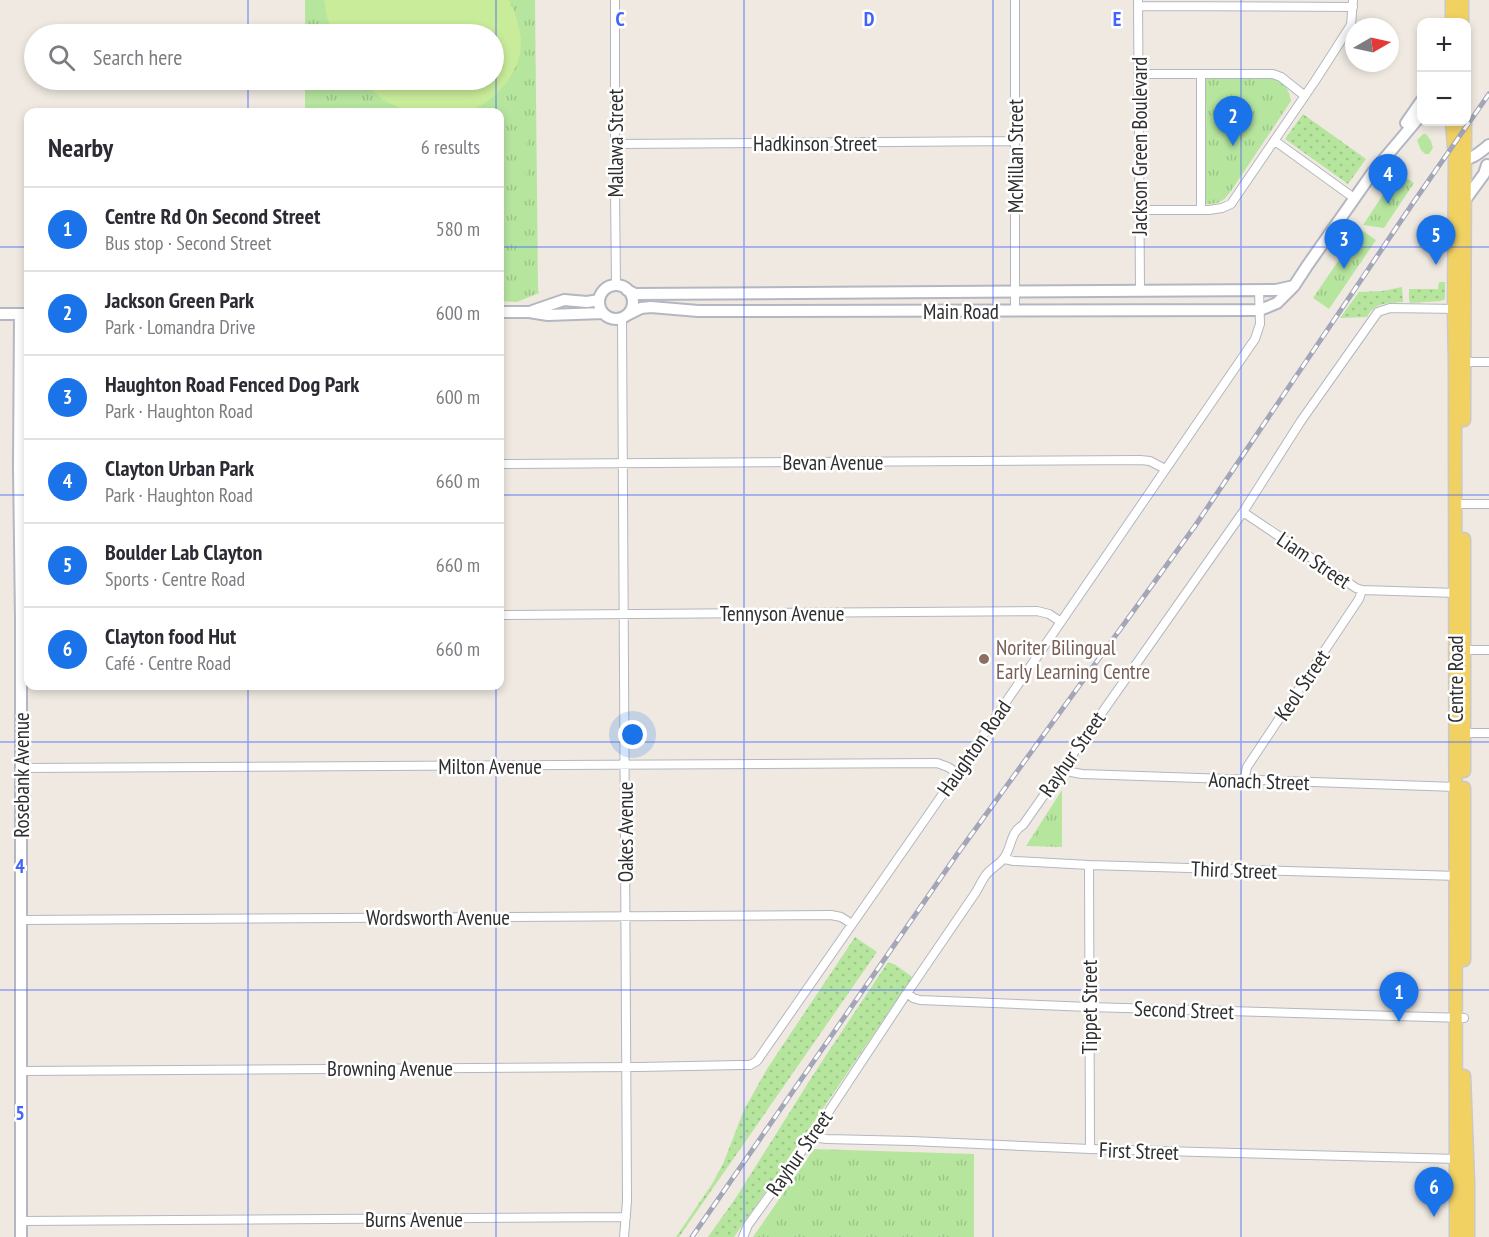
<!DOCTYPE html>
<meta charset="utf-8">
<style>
:root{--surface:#fff;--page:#f2f2f3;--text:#2b2b33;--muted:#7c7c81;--line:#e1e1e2;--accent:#1a73e8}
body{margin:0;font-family:"PT Sans Narrow",sans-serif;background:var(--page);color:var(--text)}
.controls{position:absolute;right:18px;top:18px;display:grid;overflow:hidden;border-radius:12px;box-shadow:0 3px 9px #0003}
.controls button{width:54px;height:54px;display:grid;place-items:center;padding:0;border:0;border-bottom:2px solid var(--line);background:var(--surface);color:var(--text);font:30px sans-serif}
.compass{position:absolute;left:1345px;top:18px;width:54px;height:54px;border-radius:50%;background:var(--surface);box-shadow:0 3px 9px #0003;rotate:81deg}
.you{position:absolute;left:633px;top:735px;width:21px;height:21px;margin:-15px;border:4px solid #fff;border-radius:50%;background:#1a73e8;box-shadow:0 0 0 9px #1a73e833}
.badge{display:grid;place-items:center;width:39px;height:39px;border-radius:50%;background:var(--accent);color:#fff;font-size:20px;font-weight:700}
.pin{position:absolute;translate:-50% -50px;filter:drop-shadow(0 2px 3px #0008)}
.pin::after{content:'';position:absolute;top:32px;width:21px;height:18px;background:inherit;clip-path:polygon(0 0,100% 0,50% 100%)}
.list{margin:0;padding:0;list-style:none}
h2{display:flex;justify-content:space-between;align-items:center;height:78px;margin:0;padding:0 24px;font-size:26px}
h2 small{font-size:20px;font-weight:400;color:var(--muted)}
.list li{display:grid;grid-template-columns:39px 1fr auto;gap:18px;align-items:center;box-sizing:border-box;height:84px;padding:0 24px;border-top:2px solid var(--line)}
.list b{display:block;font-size:22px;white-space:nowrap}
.list p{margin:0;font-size:20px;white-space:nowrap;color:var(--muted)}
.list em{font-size:20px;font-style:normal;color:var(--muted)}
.icon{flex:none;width:33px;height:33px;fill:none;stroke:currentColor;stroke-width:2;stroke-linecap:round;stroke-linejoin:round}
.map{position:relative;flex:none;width:1489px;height:1237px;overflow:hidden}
.search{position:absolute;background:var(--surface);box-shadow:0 3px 9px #0003;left:24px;top:24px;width:480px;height:66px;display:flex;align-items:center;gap:15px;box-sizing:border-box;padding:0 21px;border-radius:33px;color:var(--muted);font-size:22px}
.panel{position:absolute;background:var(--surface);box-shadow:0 3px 9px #0003;left:24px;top:108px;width:480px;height:582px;border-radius:12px}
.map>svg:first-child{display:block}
</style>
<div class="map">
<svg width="1489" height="1237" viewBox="0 0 1489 1237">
<defs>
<pattern id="grass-dots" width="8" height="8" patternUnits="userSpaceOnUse" patternTransform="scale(1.5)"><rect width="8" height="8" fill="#b6e59e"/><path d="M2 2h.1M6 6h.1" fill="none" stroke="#9dc588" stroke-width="1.8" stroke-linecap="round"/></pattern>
<pattern id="park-tufts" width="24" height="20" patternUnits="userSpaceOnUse" patternTransform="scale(1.5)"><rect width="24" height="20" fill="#b6e59e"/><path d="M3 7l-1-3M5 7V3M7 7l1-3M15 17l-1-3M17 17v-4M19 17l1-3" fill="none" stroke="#9dc588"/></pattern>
</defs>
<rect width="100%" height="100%" fill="#efe9e1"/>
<path fill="url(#grass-dots)" d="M1303,114L1366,159L1348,184L1285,139Z
M1439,282H1445V299L1441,301L1410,303L1409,299V289H1438Z
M1402,287L1403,302C1388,303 1375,302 1367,317L1340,318L1359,292L1383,291Z
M855,937L877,952L679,1237H676L712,1184L723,1164L744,1110L767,1069Z
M888,962L892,964H894L911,976L912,978L811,1126L734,1237H708L735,1199L815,1072Z"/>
<path fill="url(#park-tufts)" d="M305,0H535L538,289L539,293L517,302L500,301V112H305V80H494V34H305Z
M1205,78H1269C1282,81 1289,87 1291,101L1231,191C1223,202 1219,204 1205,204Z
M1398,172L1414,183L1384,228L1363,225Z
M1360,229L1376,240L1329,309L1313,298Z
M1062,790V847L1026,846Z
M814,1149L974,1154V1237H753Z"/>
<path fill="#b6e59e" d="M522,115H525L526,122L527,200H525L524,123H522L520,118Z
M1423,134H1426L1431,141L1433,148L1429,154H1425L1421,150L1417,140Z"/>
<path fill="#c9ec9a" d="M324,0H509C515,12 520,27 521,41C522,72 495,102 467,112H409L383,100L360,80H494V34H333L327,17Z"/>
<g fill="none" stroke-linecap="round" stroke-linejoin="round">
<defs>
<path id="street" d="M615,0V189L616,286
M1015,0V311
M1138,0L1140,291
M1138,6L1353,7
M1139,74H1273L1281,77L1305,96
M1201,74V210
M1275,141L1354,198
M615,144L1015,141
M1140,210H1209L1222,208L1231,204L1315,81L1351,25L1353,0
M622,318L627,1201L624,1237
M1464,362H1489
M500,464L1140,460L1150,461L1165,469
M1455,504H1489
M1243,512L1356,588L1362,590L1457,593
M500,615L1037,611L1049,614L1061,622
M1464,650H1489
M1461,733H1489
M1064,767L1071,772L1082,774L1456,787
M21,768L937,763L948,767L957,773
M1244,780L1247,767L1359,599L1362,590
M1004,859L1014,861L1089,865L1458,876
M1089,865L1090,1149
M21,920L831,915L841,917L852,924
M908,993L913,998L920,1000L1089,1007L1464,1018
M22,1071L639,1067L740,1065H750L757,1061L949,785L1255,339L1260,324L1259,290
M812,1137L827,1139L911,1141L1090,1149L1458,1159
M22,1221L626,1217
M743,1237L748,1225L812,1137L903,999L976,892C979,887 982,880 986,875C991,868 999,865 1004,858C1012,847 1010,832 1023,825L1243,512L1301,421L1373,319L1378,312L1390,308L1457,309"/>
<path id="secondary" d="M1406,123L1422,100
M1458,160C1472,160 1479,153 1489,145
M1465,200L1484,174L1487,165
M599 302a17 17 0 1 1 34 0a17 17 0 1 1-34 0Z
M627,290L635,294L1276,290L1294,286
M532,311L564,300L587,302L599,300
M500,312H529L548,315L603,313
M0,314H28
M20,314L19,467L21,618V1237
M627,315L641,308L651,307L698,311L1260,310L1277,303L1294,286L1307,266L1373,172L1422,114"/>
<path id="primary" d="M1462,0V22
M1452,22V0
M1452,122L1455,159L1454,309L1455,362L1456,1237
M1464,420L1465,122
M1464,539V771
M1464,960V788
M1464,1076L1468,1182V1237"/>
</defs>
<use href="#street" stroke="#b4b7c1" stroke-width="10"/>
<use href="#secondary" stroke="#b4b7c1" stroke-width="14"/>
<use href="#primary" stroke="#c9c9c9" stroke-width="15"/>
<use href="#street" stroke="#fff" stroke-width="8"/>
<use href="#secondary" stroke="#fff" stroke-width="10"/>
<use href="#primary" stroke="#f2d163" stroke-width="12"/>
<defs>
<path id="rail" d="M692,1237L958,853L1195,526L1413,203L1489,94"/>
</defs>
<use href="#rail" stroke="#a3a6b8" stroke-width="5"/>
<use href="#rail" stroke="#fff" stroke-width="3" stroke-dasharray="9" stroke-linecap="butt"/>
</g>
<path fill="none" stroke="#4264fb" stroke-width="1.5" stroke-opacity="0.55" d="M248,0V34M496,0V112M744,0V1237M993,0V1237M1241,0V1237M248,80V112M0,247H28M500,247H1489M0,495H28M500,495H1489M248,686V1237M496,686V1237M0,742H1489M0,990H1489"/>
<circle fill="#8d6e63" stroke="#fff" stroke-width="2" cx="984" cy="659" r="6"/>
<g text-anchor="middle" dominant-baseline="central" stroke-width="5" stroke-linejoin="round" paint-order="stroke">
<g font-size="21" fill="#2e2e2e" stroke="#fff">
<text transform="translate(615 143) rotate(-90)">Mallawa Street</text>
<text x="815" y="143">Hadkinson Street</text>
<text transform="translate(1139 146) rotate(-90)">Jackson Green Boulevard</text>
<text transform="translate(1015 156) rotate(-90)">McMillan Street</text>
<text x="961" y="311">Main Road</text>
<text x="833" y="462">Bevan Avenue</text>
<text transform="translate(1314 560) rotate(34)">Liam Street</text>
<text x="782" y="613">Tennyson Avenue</text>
<text transform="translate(1455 679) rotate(-90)">Centre Road</text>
<text transform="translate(1302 685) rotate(-56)">Keol Street</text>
<text transform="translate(974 748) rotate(-55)">Haughton Road</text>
<text transform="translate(1072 754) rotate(-55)">Rayhur Street</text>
<text x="490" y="766">Milton Avenue</text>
<text transform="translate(21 775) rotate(-90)">Rosebank Avenue</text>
<text transform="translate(1259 781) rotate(2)">Aonach Street</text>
<text transform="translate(625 832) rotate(-90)">Oakes Avenue</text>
<text transform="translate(1234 870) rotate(2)">Third Street</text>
<text x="438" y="917">Wordsworth Avenue</text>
<text transform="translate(1089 1007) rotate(-90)">Tippet Street</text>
<text transform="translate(1184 1010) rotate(2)">Second Street</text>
<text x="390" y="1068">Browning Avenue</text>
<text transform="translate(1139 1151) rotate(2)">First Street</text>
<text transform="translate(799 1153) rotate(-55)">Rayhur Street</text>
<text x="414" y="1219">Burns Avenue</text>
</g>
<g font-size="21" fill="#785e54" stroke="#fff" text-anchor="start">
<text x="996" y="647">Noriter Bilingual<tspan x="996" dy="24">Early Learning Centre</tspan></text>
</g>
</g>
<g font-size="20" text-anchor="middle" font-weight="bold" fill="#4264fb" stroke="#fff" stroke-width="5" stroke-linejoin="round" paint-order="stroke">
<text x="620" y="26">C</text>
<text x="869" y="26">D</text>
<text x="1117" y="26">E</text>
<text x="20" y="873">4</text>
<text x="20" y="1120">5</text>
</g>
</svg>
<div class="controls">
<button>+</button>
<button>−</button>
</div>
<svg class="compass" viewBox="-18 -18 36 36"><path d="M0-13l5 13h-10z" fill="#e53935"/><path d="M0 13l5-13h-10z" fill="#7c7c81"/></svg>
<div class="you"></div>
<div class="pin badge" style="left:1399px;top:1022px">1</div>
<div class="pin badge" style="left:1233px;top:146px">2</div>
<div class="pin badge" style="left:1344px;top:269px">3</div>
<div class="pin badge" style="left:1388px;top:204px">4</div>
<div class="pin badge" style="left:1436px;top:265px">5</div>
<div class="pin badge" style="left:1434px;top:1217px">6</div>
<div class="search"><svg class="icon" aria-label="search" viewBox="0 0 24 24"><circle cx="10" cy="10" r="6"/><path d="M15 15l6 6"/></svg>Search here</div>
<section class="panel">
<h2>Nearby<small>6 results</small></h2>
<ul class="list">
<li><span class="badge">1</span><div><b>Centre Rd On Second Street</b><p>Bus stop · Second Street</p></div><em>580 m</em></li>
<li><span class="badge">2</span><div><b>Jackson Green Park</b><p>Park · Lomandra Drive</p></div><em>600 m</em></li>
<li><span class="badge">3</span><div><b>Haughton Road Fenced Dog Park</b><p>Park · Haughton Road</p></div><em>600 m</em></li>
<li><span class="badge">4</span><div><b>Clayton Urban Park</b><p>Park · Haughton Road</p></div><em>660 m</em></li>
<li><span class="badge">5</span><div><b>Boulder Lab Clayton</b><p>Sports · Centre Road</p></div><em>660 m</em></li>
<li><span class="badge">6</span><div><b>Clayton food Hut</b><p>Café · Centre Road</p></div><em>660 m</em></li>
</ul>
</section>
</div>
